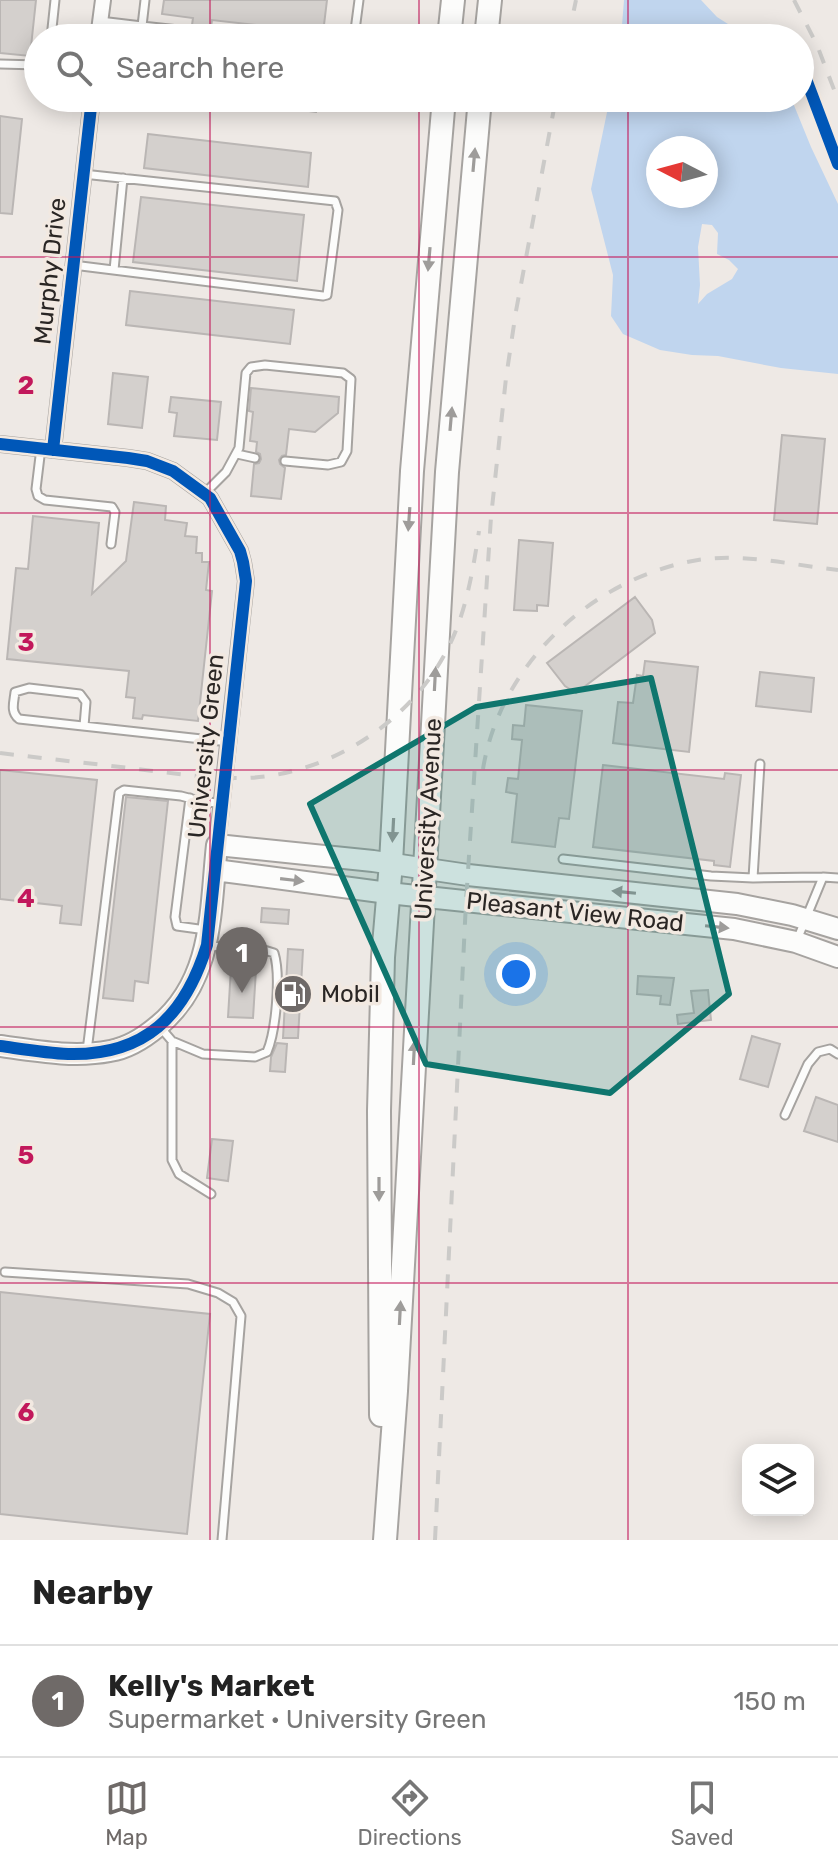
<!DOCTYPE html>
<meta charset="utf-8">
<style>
:root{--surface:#fff;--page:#f2f2f2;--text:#222;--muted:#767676;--line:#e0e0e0;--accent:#6f6a68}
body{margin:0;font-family:Rubik,sans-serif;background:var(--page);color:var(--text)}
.controls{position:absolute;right:24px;bottom:24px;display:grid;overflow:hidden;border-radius:16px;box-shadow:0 4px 20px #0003}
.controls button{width:72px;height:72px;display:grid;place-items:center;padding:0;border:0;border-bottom:2px solid var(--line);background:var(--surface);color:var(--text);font:40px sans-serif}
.compass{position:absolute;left:646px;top:136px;width:72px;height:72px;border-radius:50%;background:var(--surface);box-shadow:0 4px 20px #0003;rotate:276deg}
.you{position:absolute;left:516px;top:974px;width:28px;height:28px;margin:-20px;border:6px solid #fff;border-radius:50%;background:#1a73e8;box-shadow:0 0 0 12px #1a73e833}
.badge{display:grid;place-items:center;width:52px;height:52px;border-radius:50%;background:var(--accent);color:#fff;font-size:26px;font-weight:700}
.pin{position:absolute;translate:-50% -66px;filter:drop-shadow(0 2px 4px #0008)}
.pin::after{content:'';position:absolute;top:42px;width:28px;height:24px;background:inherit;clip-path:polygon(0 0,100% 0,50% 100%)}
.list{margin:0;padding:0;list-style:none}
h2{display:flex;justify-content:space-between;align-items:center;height:104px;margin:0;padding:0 32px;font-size:34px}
h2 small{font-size:26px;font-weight:400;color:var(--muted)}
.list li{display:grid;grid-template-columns:52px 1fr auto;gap:24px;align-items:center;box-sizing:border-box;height:112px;padding:0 32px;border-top:2px solid var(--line)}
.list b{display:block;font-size:30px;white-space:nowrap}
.list p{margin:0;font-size:26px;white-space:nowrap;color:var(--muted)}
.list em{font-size:26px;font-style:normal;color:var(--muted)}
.icon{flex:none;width:44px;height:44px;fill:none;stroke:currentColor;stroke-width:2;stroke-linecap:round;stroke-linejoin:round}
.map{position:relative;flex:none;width:838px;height:1540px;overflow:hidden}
.search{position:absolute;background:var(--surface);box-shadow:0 4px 20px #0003;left:24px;right:24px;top:24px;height:88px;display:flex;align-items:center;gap:20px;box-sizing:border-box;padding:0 28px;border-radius:44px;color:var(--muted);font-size:30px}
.sheet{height:216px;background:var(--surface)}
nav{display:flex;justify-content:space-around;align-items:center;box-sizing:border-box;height:112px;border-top:2px solid var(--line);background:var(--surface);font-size:22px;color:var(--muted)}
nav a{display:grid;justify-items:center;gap:4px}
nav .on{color:var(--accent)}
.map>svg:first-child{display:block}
</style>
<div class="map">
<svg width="838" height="1540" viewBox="0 0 838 1540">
<rect width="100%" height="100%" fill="#eee9e5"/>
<path fill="#c0d5ee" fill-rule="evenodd" d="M624,0H701L717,17L750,38H621Z
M610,98H791L811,147L838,204V374L781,368L718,356L692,355L660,350L623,334L611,316L613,275L591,189ZM658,148H706V196H658ZM702,224L712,225L718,233L717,254L729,260L738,269L732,279L707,294L698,304L700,285L698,247Z"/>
<path fill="#d4d0cd" stroke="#bab6b4" stroke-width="2" d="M0,0H36L30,56L0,53Z
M164,0H327L323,33L294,29L293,38L272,35L273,27L212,20L211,27L192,25L193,18L162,14Z
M253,98H318L316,112L252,104Z
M0,116L22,119L12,214L0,213Z
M148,134L311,153L308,187L144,168Z
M141,197L304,215L297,281L133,262Z
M130,291L294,310L290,344L126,325Z
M113,373L148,377L142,428L108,424Z
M251,388L339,397L338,413L315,432L289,429L286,455L282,456L279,460L280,464L285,468L281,499L251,496L254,464L259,463L261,459L260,454L256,452L257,442L250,441L253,412L249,411Z
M171,397L221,402L217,440L174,436L177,413L169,412Z
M782,435L825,439L817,524L774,520Z
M134,502L166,506L165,520L187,523L185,536L197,537L196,553H202V562H209L206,590L212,591L198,721L143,715L142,719L133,718L135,698L126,697L129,671L7,659L16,568L28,569L33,516L99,523L92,594L126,561Z
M519,540L553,543L548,606L537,605V611L514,610Z
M635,597L652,620L655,633L576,693L565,686L547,663Z
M645,661L698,667L689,752L613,743L618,702L633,703L637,675L643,676Z
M760,672L814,678L811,712L756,706Z
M526,705L582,711L569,819L559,818L555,847L512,842L517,794L506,792L508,778L518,779L522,740L512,739L513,725L524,726Z
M603,765L724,779L725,773L741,775L730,867L714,865V861L593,847Z
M0,770L97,780L81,925L60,923L62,906L0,899Z
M126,797L168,801L148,983L135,981L133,1001L103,998Z
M262,908L289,910L288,924L261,922Z
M288,949L303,950L298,1038H283Z
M231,968L256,970L253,1018L228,1017Z
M638,976L674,978L670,1005L660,1004L661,996L637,994Z
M708,990L711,1020L678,1024L677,1015L694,1013L691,991Z
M752,1036L780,1044L768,1087L740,1079Z
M277,1043L287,1044L285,1072L270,1071L271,1057Z
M816,1097L838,1105V1142L804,1131Z
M212,1139L233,1141L228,1181L207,1178Z
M0,1292L210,1314L187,1534L0,1514Z"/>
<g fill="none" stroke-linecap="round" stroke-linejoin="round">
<defs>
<path id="lane" d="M100,21L142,26L145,0
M142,26L252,38
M51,38L55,0
M354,38L359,0
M0,64L38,65
M73,265L323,296L327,295L338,210L335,201L83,174
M114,270L123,178
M41,448L36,489L38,496L45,500L112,507L115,512L111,544
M237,454L255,458
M204,494L226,472L239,448L246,373L251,367L265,365L343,373L351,379L347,451L341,462L328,465L285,461
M84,726L86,702L80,694L29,688L15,692C14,702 10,712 19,719L229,742
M760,764L753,878L823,877
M190,798L175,917L177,926L206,930
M563,859L711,876L753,878
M797,940L823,877L838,878
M160,1027L172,1041L203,1054L255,1057L267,1052C276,1031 281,975 274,953L261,949L209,946
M172,1041V1160L179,1174L211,1194
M87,1051L119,793L124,790L181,796L196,800L222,804
M785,1115L808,1064L818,1052L830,1049L838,1054
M5,1272L188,1284L218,1293L233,1302L241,1316L222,1540"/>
<path id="street" d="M98,38L103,0
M0,444L128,458L147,461L173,471L210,498L240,551L243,562L246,581L217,845
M53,450L92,98"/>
<path id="secondary" d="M215,870L388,893L734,929L796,942L838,957
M0,1046C36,1051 74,1058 110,1051C128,1048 145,1037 158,1026C214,980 210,910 217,845L373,861L468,875L737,904L792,915L838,929"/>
<path id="primary" d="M449,38L453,0
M486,38L490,0
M381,1415L379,1111L383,957L391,863L412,471L444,98
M385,1540L396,1391L447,472L480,98"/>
</defs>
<use href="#lane" stroke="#a6a3a0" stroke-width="11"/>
<use href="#street" stroke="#a6a3a0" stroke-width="18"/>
<use href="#secondary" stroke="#a6a3a0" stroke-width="24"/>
<use href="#primary" stroke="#a6a3a0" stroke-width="26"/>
<use href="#lane" stroke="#fcfcfb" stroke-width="7"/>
<use href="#street" stroke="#fcfcfb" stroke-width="14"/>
<use href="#secondary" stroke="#fcfcfb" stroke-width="20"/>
<use href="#primary" stroke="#fcfcfb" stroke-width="22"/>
<path stroke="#cbcac8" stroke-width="4" stroke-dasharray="14 14" stroke-linecap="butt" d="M794,0L817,45L838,100
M568,38L576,0
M0,753C48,759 97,764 145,770C179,774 214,779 248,778C330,774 411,722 448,648C466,613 473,570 479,531
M483,769C500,664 593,577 698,560C743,553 793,565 838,570
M435,1540L466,902L491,517L506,378L516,311L556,98"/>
<defs>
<path id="cycleway" d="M800,63L838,164
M0,444L128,458L147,461L173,471L210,498L240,551L243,562L246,581L207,945C185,1016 145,1056 68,1054C46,1053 22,1049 0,1046
M53,450L92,98"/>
</defs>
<use href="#cycleway" stroke="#f2e9e1" stroke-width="17"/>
<use href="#cycleway" stroke="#0057b8" stroke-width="12"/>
</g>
<defs><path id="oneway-solid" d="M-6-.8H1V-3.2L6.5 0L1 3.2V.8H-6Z" transform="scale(2)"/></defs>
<g fill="#9e9c9a">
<use href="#oneway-solid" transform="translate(474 160) rotate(-85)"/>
<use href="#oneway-solid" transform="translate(429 259) rotate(95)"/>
<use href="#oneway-solid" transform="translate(451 419) rotate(-85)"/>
<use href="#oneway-solid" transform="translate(409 519) rotate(94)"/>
<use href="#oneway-solid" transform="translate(435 679) rotate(-87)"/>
<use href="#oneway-solid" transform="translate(393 830) rotate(93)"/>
<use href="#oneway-solid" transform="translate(292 880) rotate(7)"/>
<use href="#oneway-solid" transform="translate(624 892) rotate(-174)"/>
<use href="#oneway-solid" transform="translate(717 927) rotate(6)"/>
<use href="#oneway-solid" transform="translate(414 1053) rotate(-87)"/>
<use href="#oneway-solid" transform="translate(379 1189) rotate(90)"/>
<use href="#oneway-solid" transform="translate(400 1313) rotate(-87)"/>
</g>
<path fill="#0f766e" fill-opacity="0.2" stroke="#0f766e" stroke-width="6" stroke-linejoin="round" d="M651,678L729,994L610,1093L426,1064L310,804L476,707Z"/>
<path fill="none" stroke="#c2185b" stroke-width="2" stroke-opacity="0.55" d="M210,0V38M419,0V38M628,0V38M210,98V1540M419,98V1540M628,98V1540M0,257H838M0,513H838M0,770H838M0,1027H838M0,1283H838"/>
<defs>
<symbol id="fuel-disc" viewBox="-11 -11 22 22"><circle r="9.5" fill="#6f6a68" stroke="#f2e9e1"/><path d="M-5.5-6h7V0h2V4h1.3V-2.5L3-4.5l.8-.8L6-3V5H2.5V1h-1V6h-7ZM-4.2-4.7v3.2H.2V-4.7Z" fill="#fff"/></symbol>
</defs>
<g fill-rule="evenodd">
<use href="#fuel-disc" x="271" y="972" width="44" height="44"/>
</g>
<g text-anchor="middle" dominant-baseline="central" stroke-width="7" stroke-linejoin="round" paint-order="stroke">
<g font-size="24" fill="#2a2624" stroke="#f2e9e1">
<text transform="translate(50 271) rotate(-84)">Murphy Drive</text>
<text transform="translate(206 746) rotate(-84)">University Green</text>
<text transform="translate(428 819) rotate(-87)">University Avenue</text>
<text transform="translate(575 912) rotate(6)">Pleasant View Road</text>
</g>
<g font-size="24" fill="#2a2624" stroke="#f2e9e1" text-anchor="start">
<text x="321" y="994">Mobil</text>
</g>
</g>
<g font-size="26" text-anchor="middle" font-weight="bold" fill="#c2185b" stroke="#f2e9e1" stroke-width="7" stroke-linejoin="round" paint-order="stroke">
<text x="26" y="394">2</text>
<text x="26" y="651">3</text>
<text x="26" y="907">4</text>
<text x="26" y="1164">5</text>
<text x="26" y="1421">6</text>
</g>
</svg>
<div class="controls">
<button><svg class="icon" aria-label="layers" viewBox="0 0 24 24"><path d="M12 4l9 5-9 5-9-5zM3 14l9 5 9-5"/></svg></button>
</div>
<svg class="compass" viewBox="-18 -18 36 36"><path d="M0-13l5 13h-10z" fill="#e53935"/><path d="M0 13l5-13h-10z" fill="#767676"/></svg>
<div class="you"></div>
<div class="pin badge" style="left:242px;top:993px">1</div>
<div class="search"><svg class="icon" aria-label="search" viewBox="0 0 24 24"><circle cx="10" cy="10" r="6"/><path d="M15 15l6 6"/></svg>Search here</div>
</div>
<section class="sheet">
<h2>Nearby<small></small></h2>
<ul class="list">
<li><span class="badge">1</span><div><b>Kelly's Market</b><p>Supermarket · University Green</p></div><em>150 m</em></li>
</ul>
</section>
<nav>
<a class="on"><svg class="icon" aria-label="map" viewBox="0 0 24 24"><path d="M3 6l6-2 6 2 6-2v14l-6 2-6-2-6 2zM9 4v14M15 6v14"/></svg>Map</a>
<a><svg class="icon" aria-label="directions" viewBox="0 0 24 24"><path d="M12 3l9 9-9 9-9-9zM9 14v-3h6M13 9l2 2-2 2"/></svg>Directions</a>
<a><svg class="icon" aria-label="saved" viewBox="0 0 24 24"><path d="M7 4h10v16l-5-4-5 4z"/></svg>Saved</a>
</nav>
